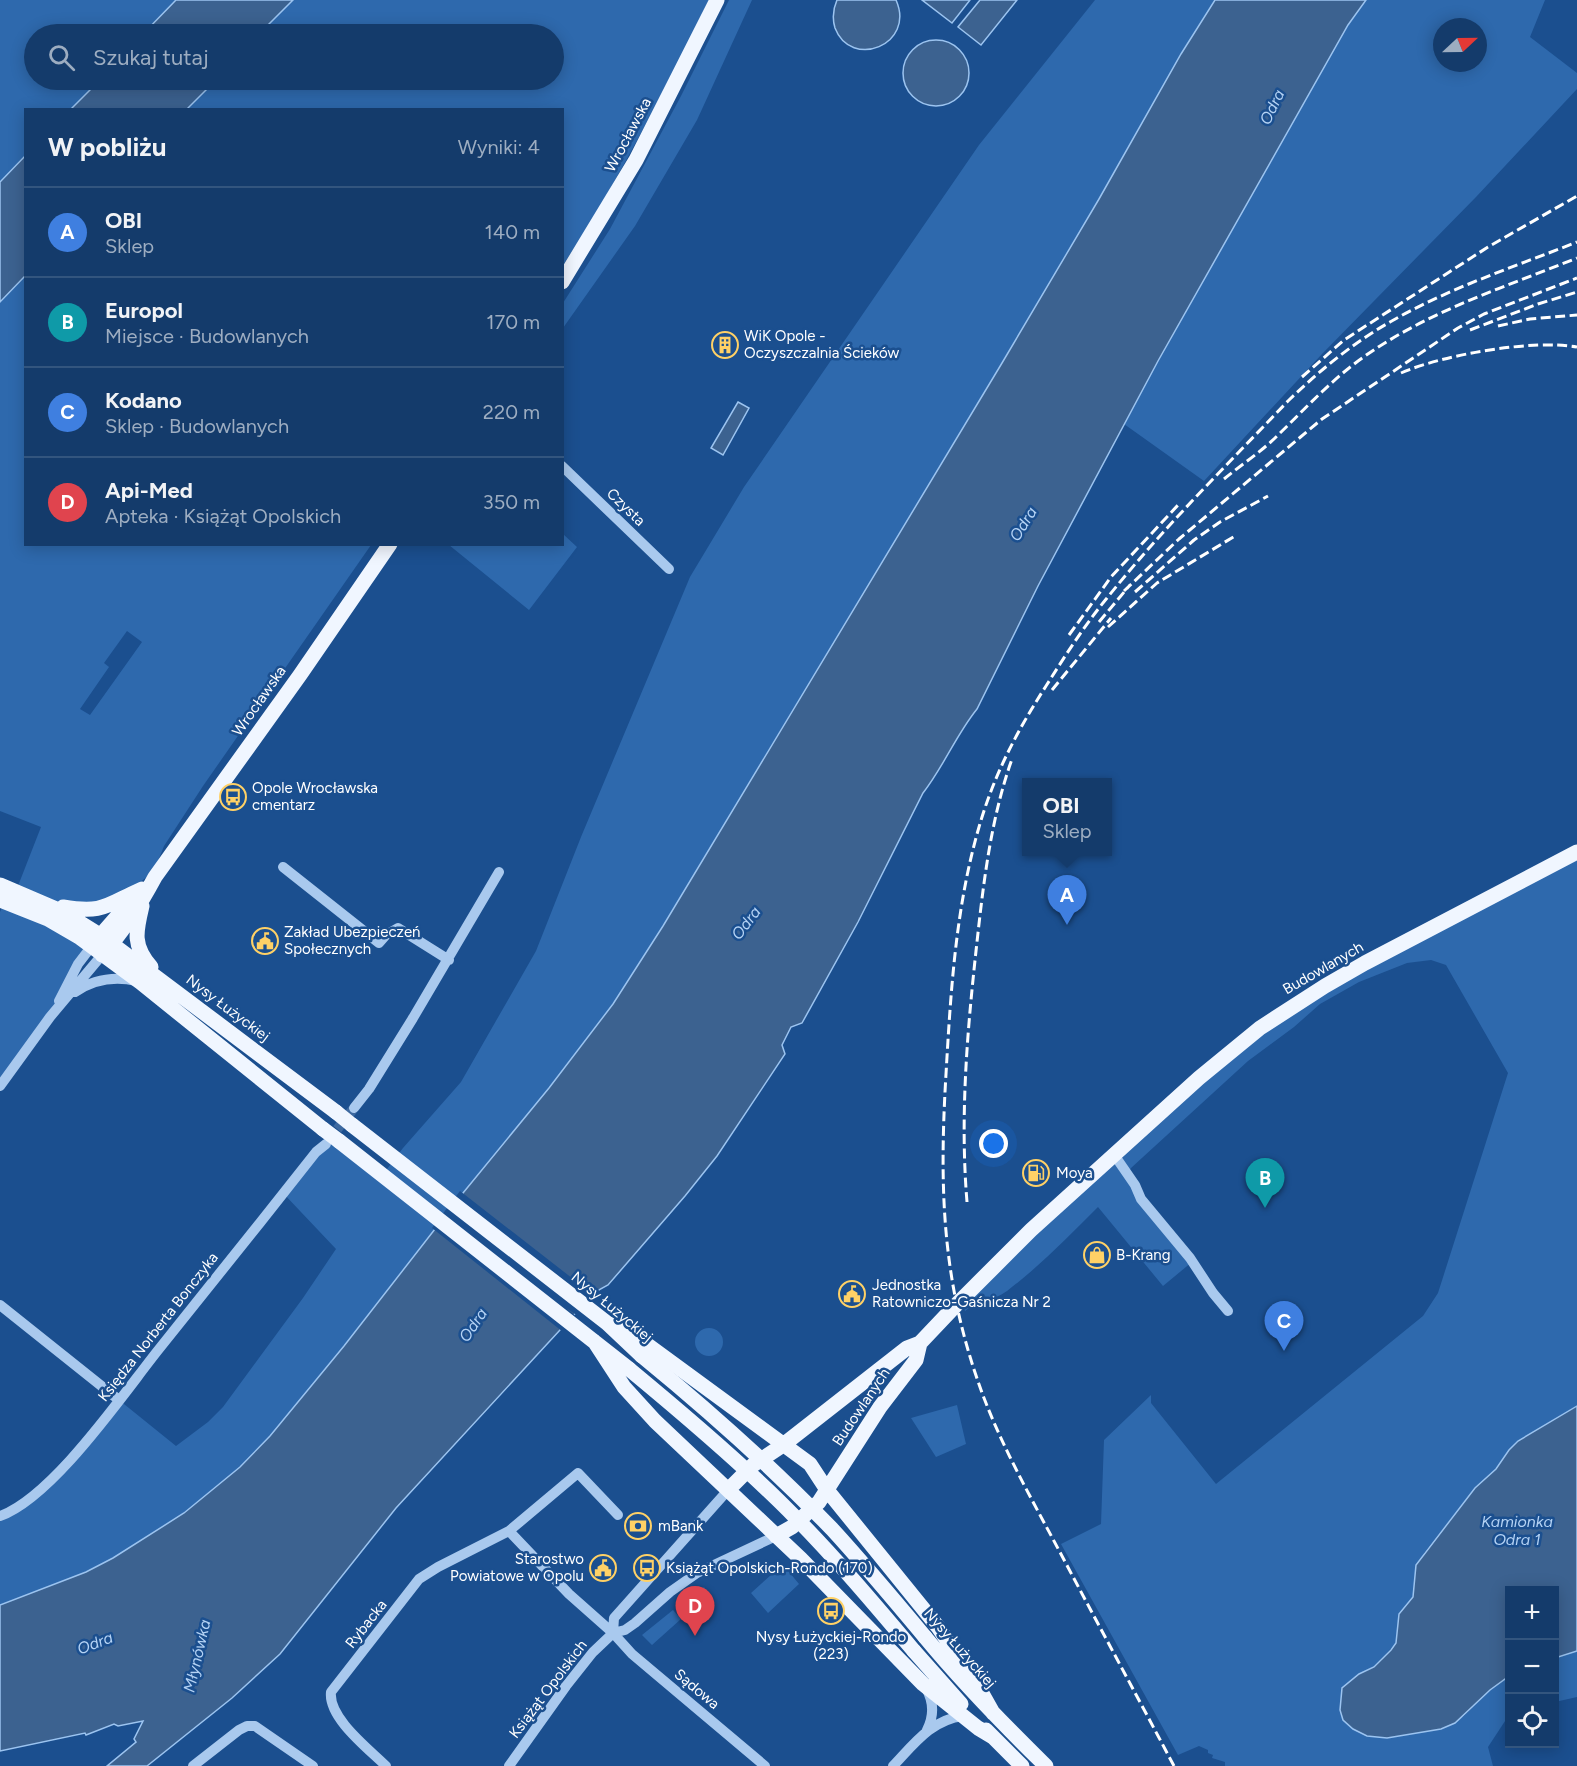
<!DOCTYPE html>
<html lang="pl">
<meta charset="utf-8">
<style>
:root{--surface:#143b6b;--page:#214673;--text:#f1f3f6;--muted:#9dadc1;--line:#33557e;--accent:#e69b98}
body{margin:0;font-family:Figtree,sans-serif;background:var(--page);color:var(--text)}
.controls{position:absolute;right:18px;bottom:18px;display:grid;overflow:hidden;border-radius:0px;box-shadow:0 3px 15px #0003}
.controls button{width:54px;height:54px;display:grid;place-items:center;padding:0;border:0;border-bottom:2px solid var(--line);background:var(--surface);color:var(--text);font:30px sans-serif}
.compass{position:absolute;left:1433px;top:18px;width:54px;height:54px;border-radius:50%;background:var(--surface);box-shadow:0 3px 15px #0003;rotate:68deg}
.you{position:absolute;left:994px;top:1144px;width:21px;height:21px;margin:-15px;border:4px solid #fff;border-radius:50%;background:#1a73e8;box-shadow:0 0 0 9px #1a73e833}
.badge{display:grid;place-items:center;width:39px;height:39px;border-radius:50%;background:var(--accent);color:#fff;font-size:20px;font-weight:700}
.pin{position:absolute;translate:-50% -50px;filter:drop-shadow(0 2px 3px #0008)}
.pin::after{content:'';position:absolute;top:32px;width:21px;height:18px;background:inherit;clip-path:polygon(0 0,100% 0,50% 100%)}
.popup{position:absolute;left:1022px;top:778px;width:90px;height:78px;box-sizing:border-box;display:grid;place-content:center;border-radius:0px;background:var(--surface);filter:drop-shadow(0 2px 4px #0005);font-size:20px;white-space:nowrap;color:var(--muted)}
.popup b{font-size:22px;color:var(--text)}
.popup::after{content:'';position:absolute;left:50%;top:100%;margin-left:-12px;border:12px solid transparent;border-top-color:var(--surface)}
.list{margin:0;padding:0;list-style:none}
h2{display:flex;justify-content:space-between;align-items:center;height:78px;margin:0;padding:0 24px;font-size:26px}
h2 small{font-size:20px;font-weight:400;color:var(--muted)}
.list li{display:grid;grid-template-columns:39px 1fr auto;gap:18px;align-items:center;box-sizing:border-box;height:90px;padding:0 24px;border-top:2px solid var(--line)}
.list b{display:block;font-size:22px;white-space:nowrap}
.list p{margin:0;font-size:20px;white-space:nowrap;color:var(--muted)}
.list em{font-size:20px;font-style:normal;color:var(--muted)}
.icon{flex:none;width:33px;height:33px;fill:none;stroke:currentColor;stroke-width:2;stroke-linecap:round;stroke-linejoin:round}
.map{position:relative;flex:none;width:1577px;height:1766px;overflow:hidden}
.search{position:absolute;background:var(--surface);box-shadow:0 3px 15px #0003;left:24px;top:24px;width:540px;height:66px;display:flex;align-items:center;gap:15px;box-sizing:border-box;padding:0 21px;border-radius:33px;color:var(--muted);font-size:22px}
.panel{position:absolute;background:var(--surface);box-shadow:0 3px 15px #0003;left:24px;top:108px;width:540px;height:438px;border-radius:0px}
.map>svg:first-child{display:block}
</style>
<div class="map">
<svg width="1577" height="1766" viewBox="0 0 1577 1766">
<rect width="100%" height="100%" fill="#1b4f8f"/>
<path fill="#2e69ad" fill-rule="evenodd" d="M0,0H176L143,34H34V80H100L71,109L26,110L25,156L0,182Z
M293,0H709C664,90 619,181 563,265L562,110H187L216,80H554V34H259Z
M729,0H752L697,120L635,226L563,328V303L610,229L681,96Z
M1095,0H1215L1181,54L1099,199L1002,363L663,926L613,1004L549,1088L463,1193L344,1346L270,1436L240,1467L184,1513L113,1558L86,1572L0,1605V1516L27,1500L119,1400L176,1446L208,1422L223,1407L303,1298L336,1249L283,1193L327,1135L381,1177L403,1148L461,1082L536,951L581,837L690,577L744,487L979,145Z
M1366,0H1545L1530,37L1577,73V89L1476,197L1322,354L1204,481L1124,424L1158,361L1348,25ZM1442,27H1478V63H1442Z
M25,276L26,544L371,545L203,786L164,846L154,871L122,897L86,910L16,891L41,827L0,811V302ZM127,631L142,642L90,715L80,709L109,667L104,663Z
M563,534L577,547L529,610L449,545L562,544Z
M1577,852V1406L1518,1441L1496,1469L1475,1488L1424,1553L1413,1597L1399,1614L1396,1643L1374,1667L1359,1674L1387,1738L1441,1729L1464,1716L1490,1690L1509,1676V1715L1488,1747L1493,1766H1225V1762L1212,1758L1213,1755L1208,1753V1750L1199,1746L1178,1755L1061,1544L1101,1524L1104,1440L1151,1395V1403L1216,1484L1423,1316L1438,1293L1508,1073L1446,965L1431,960L1407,963L1359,982L1320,1004L1294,1027L1248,1061L1131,1168L1128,1173L1192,1262L1163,1286L1098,1207C1069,1236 1040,1266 1007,1291C994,1301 976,1301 965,1311L962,1298L1260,1028Z
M5,901L91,947L59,1004L0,1086V912Z
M695 1342a14 14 0 1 1 28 0a14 14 0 1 1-28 0Z
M957,1405L966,1444L936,1457L911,1418Z
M781,1566L785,1567L799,1584L768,1613L751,1593Z
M704,1587L708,1593L694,1606L687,1598Z
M673,1610L681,1619L652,1645L642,1635Z
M1577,1651V1697L1555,1702L1554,1658Z"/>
<path fill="#3c6290" stroke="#9cc4f0" stroke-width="1.5" d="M176,0H293L259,34H143Z
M837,0H896C916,45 851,70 835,28C832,18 833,9 837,0Z
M922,0H970L952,23Z
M980,0H1017L981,45L958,27Z
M1215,0H1366L1348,25L1158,361L1038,586L977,709C956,735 944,766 923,793L858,922L802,1023L791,1027L782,1045L785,1054L717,1156L685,1196L608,1285L595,1292L396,1508L280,1654L232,1698L147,1766H107L136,1742L134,1739L143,1721L118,1726L114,1724L86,1735L85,1733L0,1751V1605L86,1572L113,1558L184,1513L240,1467L270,1436L344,1346L463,1193L549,1088L613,1004L663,926L1002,363L1099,199L1181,54Z
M903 73a33 33 0 1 1 66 0a33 33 0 1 1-66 0Z
M100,80H216L187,109H71Z
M25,156V276L0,302V182Z
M738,402L749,408L723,455L711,448Z
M1577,1406V1651L1555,1658L1554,1590H1510L1509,1676L1490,1690L1455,1723L1441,1729L1387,1738L1367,1736L1353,1729L1343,1720L1340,1710L1342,1688L1359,1674L1374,1667L1391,1650L1396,1643L1399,1614L1413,1597L1416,1565L1475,1488L1496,1469L1509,1450L1518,1441Z"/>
<path fill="#1b4f8f" d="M460,1191L595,1296L578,1316L566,1308L577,1317L563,1332L432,1228Z"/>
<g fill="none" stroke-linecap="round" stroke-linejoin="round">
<path stroke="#3d69a0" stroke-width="10" stroke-dasharray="10 5" stroke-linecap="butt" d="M328,1141L354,1108"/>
<path stroke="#a9c9ee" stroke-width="10" d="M562,466L669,569
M283,867L379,943L386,935L398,928L449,960
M75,992C94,979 115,976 137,981
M59,1001L78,964L91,947
M0,1086L50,1017L102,955
M354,1108L369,1089L413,1018L499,872
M1115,1156L1135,1185L1141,1199L1190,1258L1213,1293L1228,1311
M0,1305L119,1400
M0,1516C53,1497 123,1394 159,1349C212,1283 264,1218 316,1152L326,1144
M509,1531L569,1594L613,1633L632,1654L765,1766
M613,1633L614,1618L729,1489
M926,1688C934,1702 934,1716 927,1730
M193,1766L239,1730L247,1726H255L313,1766
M386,1766C369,1749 328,1718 331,1692L419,1579L438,1567L509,1531L578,1473L618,1515
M509,1766L566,1686L593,1652L613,1633L625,1630L635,1623L670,1592L697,1573L776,1536
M893,1766C914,1744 931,1720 963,1716"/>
<path stroke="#f0f6ff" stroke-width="15" d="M562,282L636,160L717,0
M0,885L63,912L100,935L336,1112
M0,900L48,919L79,937L140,982L323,1129
M142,906C136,931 132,945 151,967
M63,907C104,914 106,905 142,889
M94,943L135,896
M102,955C123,932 140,905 155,877L300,675L390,544
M352,1125L607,1323L642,1356
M339,1141L629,1369
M607,1323L634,1335L810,1464L827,1490L938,1627L975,1681L993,1713
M594,1341L624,1387L655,1421L801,1559L923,1684L978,1728L993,1737
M729,1489L753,1465L783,1445L907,1348L920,1343L956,1305L1031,1230L1199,1078L1260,1028L1325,986L1365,963L1577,852
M776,1536L792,1527L819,1502L880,1407L916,1360L920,1343
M925,1637C963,1683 1004,1725 1046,1766
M914,1651L961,1704
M986,1730L1022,1766"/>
<path stroke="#fff" stroke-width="3" stroke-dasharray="10 4.5" stroke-linecap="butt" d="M1498,326L1530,319L1577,315
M1470,330L1538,304L1577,292
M1401,373C1442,355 1533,339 1577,347
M1302,377L1344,340L1488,247L1577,196
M1224,479C1241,465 1261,452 1277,436C1306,408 1332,379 1365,356C1429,311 1505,287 1577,258
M1124,591L1179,539L1322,419L1458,328L1484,314L1577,278
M1135,592L1194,540L1220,522L1268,496
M1099,622L1130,585
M1108,627L1157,583L1235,536
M1069,635L1111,577L1179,504
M1052,690L1111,618
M967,1202C960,1118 967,1034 976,951C983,887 990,821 1012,759
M1174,1766C1137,1696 1099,1626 1062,1556C1035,1505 1005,1453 984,1398C942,1286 939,1192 946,1074C951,987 956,901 982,817C997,769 1019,728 1046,686C1065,656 1084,626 1107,598C1163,528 1227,465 1288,401C1319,371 1353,343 1390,322C1449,288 1514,267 1577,242"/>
<path stroke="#f0f6ff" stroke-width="15" d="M336,1112L352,1125
M323,1129L339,1141
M642,1356C708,1410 772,1467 832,1529C864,1564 895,1601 925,1637
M629,1369C681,1412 732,1455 780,1502C828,1549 871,1600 914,1651"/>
</g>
<defs>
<symbol id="building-ring" viewBox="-11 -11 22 22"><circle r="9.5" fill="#1b4f8f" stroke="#ffd166" stroke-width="1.5"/><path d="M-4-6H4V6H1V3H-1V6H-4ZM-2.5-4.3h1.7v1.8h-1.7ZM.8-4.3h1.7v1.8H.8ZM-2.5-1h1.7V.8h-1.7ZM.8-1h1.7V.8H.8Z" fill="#ffd166"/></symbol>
<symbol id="bus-ring" viewBox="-11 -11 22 22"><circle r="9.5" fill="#1b4f8f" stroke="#ffd166" stroke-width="1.5"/><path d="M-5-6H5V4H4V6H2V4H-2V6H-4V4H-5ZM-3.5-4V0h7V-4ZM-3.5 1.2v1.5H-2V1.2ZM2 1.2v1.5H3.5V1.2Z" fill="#ffd166"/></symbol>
<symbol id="civic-ring" viewBox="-11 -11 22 22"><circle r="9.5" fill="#1b4f8f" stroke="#ffd166" stroke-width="1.5"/><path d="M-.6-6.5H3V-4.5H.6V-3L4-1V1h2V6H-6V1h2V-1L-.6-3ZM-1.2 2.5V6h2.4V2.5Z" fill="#ffd166"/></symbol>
<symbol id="fuel-ring" viewBox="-11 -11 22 22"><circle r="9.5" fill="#1b4f8f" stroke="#ffd166" stroke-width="1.5"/><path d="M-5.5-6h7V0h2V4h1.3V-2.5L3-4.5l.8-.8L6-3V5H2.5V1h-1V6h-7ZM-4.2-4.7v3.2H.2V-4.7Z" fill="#ffd166"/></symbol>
<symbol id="shop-ring" viewBox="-11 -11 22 22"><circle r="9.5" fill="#1b4f8f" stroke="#ffd166" stroke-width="1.5"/><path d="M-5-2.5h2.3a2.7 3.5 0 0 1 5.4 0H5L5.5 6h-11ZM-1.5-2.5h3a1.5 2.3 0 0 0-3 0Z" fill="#ffd166"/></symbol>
<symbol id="bank-ring" viewBox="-11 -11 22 22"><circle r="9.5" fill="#1b4f8f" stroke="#ffd166" stroke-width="1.5"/><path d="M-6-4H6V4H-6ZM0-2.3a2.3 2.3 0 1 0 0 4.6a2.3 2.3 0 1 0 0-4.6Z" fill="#ffd166"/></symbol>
</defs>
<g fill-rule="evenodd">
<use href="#building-ring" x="710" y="330" width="30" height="30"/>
<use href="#bus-ring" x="218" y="782" width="30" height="30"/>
<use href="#civic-ring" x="250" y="926" width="30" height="30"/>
<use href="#fuel-ring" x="1021" y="1158" width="30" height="30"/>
<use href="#shop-ring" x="1082" y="1240" width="30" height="30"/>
<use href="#civic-ring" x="837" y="1279" width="30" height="30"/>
<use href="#bank-ring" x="623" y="1511" width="30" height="30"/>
<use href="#civic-ring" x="588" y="1553" width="30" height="30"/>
<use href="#bus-ring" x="632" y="1553" width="30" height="30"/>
<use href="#bus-ring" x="816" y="1596" width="30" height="30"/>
</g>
<g text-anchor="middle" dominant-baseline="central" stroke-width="5" stroke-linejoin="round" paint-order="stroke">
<g font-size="15" fill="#fff" stroke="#1b4f8f">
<text transform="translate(628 135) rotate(-62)">Wrocławska</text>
<text transform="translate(626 507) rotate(44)">Czysta</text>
<text transform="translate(259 701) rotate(-55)">Wrocławska</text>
<text transform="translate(1323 968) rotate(-30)">Budowlanych</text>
<text transform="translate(228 1008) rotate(37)">Nysy Łużyckiej</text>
<text transform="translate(612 1307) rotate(40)">Nysy Łużyckiej</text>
<text transform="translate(158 1327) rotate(-52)">Księdza Norberta Bonczyka</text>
<text transform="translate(861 1407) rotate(-56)">Budowlanych</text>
<text transform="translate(366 1624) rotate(-52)">Rybacka</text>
<text transform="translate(960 1648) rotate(49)">Nysy Łużyckiej</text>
<text transform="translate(548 1689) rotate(-53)">Książąt Opolskich</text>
<text transform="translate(697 1689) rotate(40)">Sądowa</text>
</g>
<g font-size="15" fill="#fff" stroke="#1b4f8f" text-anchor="start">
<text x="744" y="336">WiK Opole -<tspan x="744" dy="17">Oczyszczalnia Ścieków</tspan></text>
<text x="252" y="788">Opole Wrocławska<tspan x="252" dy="17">cmentarz</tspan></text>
<text x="284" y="932">Zakład Ubezpieczeń<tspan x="284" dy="17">Społecznych</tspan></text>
<text x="1056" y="1173">Moya</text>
<text x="1116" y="1255">B-Krang</text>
<text x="872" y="1285">Jednostka<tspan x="872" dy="17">Ratowniczo-Gaśnicza Nr 2</tspan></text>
<text x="658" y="1526">mBank</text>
<text x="584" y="1559" text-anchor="end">Starostwo<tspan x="584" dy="17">Powiatowe w Opolu</tspan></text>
<text x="666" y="1568">Książąt Opolskich-Rondo (170)</text>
<text x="831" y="1637" text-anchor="middle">Nysy Łużyckiej-Rondo<tspan x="831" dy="17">(223)</tspan></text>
</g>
<g font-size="16" font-style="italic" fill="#b5d3f5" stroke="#1b4f8f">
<text transform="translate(1272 107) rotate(-64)">Odra</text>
<text transform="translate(1023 524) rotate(-58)">Odra</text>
<text transform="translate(746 923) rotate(-53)">Odra</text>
<text transform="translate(473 1325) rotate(-56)">Odra</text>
<text x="1517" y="1521">Kamionka<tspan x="1517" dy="18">Odra 1</tspan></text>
<text transform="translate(95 1643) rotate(-21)">Odra</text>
<text transform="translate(197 1656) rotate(-77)">Młynówka</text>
</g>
</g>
</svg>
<div class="controls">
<button>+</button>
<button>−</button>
<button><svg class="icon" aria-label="locate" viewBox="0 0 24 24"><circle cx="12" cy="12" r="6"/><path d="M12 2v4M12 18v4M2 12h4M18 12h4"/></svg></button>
</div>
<svg class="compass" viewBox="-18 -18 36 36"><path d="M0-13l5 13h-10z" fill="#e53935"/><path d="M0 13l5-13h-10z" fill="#9dadc1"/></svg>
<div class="you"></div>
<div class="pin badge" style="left:1067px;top:925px;background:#3f7fe0">A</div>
<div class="popup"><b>OBI</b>Sklep</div>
<div class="pin badge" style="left:1265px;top:1208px;background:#0f9aa8">B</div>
<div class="pin badge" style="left:1284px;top:1351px;background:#3f7fe0">C</div>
<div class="pin badge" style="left:695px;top:1636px;background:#e0444e">D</div>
<div class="search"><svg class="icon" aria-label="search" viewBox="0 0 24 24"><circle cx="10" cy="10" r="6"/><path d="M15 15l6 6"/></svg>Szukaj tutaj</div>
<section class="panel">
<h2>W pobliżu<small>Wyniki: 4</small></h2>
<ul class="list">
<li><span class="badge" style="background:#3f7fe0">A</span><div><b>OBI</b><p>Sklep</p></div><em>140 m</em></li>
<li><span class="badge" style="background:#0f9aa8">B</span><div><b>Europol</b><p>Miejsce · Budowlanych</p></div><em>170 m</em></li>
<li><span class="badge" style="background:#3f7fe0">C</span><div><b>Kodano</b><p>Sklep · Budowlanych</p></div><em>220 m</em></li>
<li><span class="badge" style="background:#e0444e">D</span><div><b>Api-Med</b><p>Apteka · Książąt Opolskich</p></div><em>350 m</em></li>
</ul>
</section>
</div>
